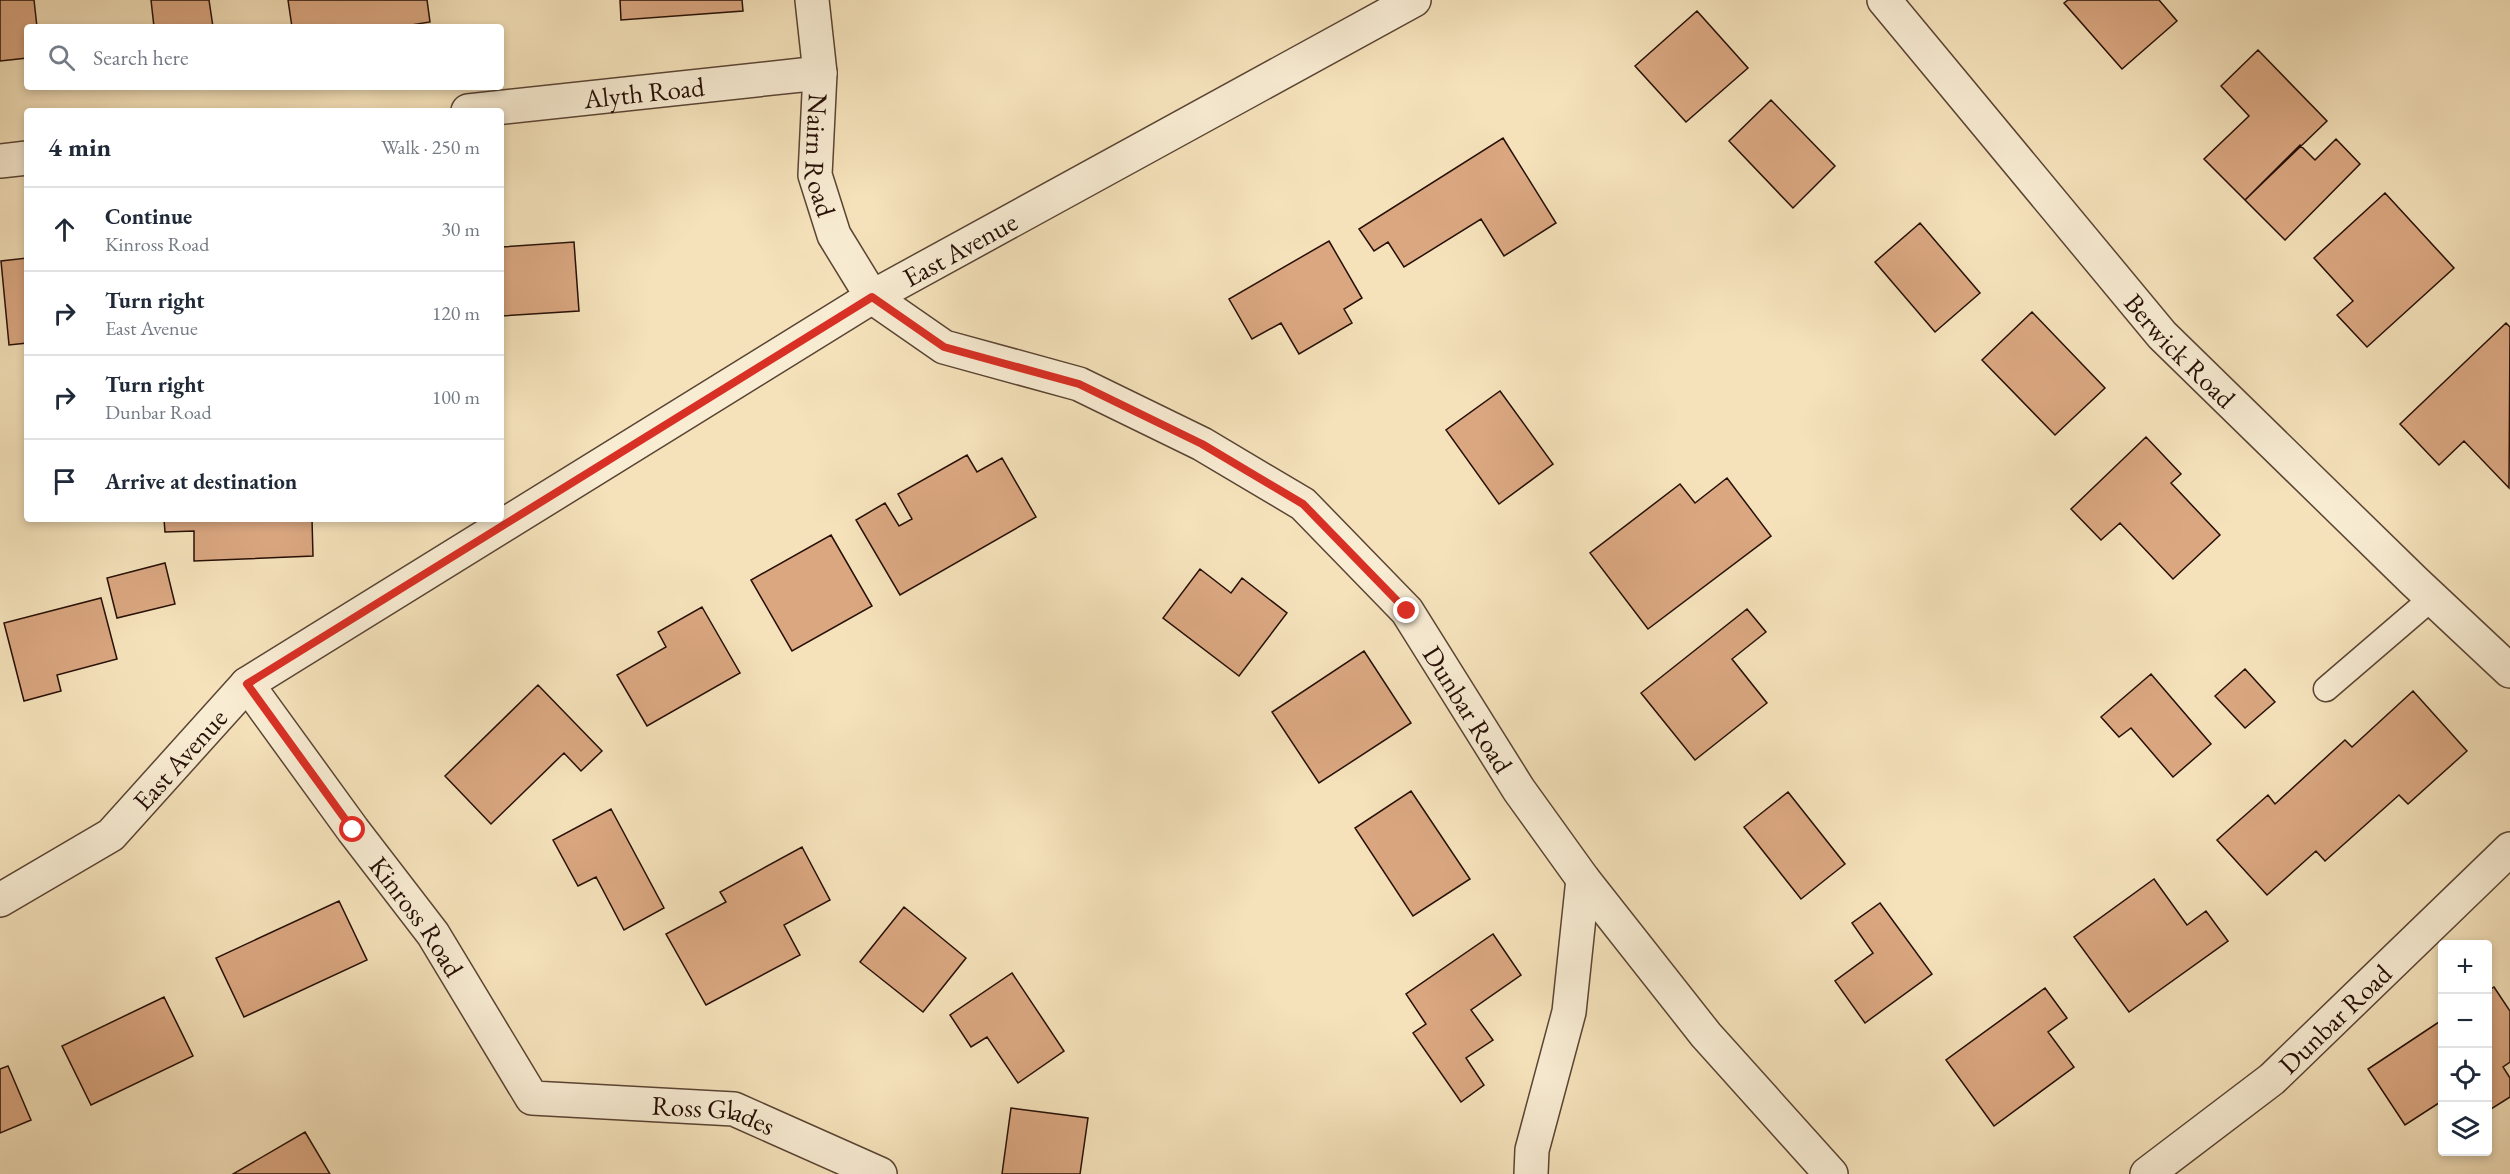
<!DOCTYPE html>
<meta charset="utf-8">
<style>
:root{--surface:#fff;--page:#f6f6f7;--text:#1f2937;--muted:#747a83;--line:#e0e1e3}
body{margin:0;font-family:"EB Garamond",serif;background:var(--page);color:var(--text)}
.controls{position:absolute;right:18px;bottom:18px;display:grid;overflow:hidden;border-radius:6px;box-shadow:0 3px 9px #0003}
.controls button{width:54px;height:54px;display:grid;place-items:center;padding:0;border:0;border-bottom:2px solid var(--line);background:var(--surface);color:var(--text);font:30px sans-serif}
.stop{position:absolute;width:18px;height:18px;margin:-14px;border:4px solid #d93025;border-radius:50%;background:#fff}
.stop.end{background:#d93025;border-color:#fff;box-shadow:0 2px 6px #0008}
.list{margin:0;padding:0;list-style:none}
h2{display:flex;justify-content:space-between;align-items:center;height:78px;margin:0;padding:0 24px;font-size:26px}
h2 small{font-size:20px;font-weight:400;color:var(--muted)}
.list li{display:grid;grid-template-columns:39px 1fr auto;gap:18px;align-items:center;box-sizing:border-box;height:84px;padding:0 24px;border-top:2px solid var(--line)}
.list b{display:block;font-size:22px;white-space:nowrap}
.list p{margin:0;font-size:20px;white-space:nowrap;color:var(--muted)}
.list em{font-size:20px;font-style:normal;color:var(--muted)}
.icon{flex:none;width:33px;height:33px;fill:none;stroke:currentColor;stroke-width:2;stroke-linecap:round;stroke-linejoin:round}
.map{position:relative;flex:none;width:2510px;height:1174px;overflow:hidden}
.search{position:absolute;background:var(--surface);box-shadow:0 3px 9px #0003;left:24px;top:24px;width:480px;height:66px;display:flex;align-items:center;gap:15px;box-sizing:border-box;padding:0 21px;border-radius:6px;color:var(--muted);font-size:22px}
.panel{position:absolute;background:var(--surface);box-shadow:0 3px 9px #0003;left:24px;top:108px;width:480px;height:414px;border-radius:6px}
.map>svg:first-child{display:block}
</style>
<div class="map">
<svg width="2510" height="1174" viewBox="0 0 2510 1174">
<rect width="100%" height="100%" fill="#f5e2bb"/>
<filter id="stains"><feTurbulence type="fractalNoise" baseFrequency=".00333" numOctaves="4"/><feColorMatrix values="0 0 0 0 .2 0 0 0 0 .09 0 0 0 0 .02 0 0 0 .5 -.17"/></filter>
<radialGradient id="worn" r=".72"><stop offset=".6" stop-color="#630" stop-opacity="0"/><stop offset="1" stop-color="#630" stop-opacity=".3"/></radialGradient>
<path fill="#daa781" stroke="#260f06" stroke-width="1.5" d="M0,0H34L37,27H27V58L0,61Z
M151,0H209L213,27H154Z
M288,0H427L430,22L399,27H292Z
M620,0H742L743,11L621,20Z
M2068,0H2159L2177,21L2122,69L2064,3Z
M1697,11L1748,68L1686,122L1635,66Z
M2258,50L2327,121L2245,200L2204,159L2249,116L2221,86Z
M1771,100L1835,166L1793,208L1729,141Z
M1503,138L1556,223L1504,256L1481,219L1404,267L1388,242L1374,251L1359,229Z
M2336,139L2360,164L2285,240L2245,200L2300,145L2315,160Z
M2385,193L2454,268L2367,347L2337,315L2353,301L2314,258Z
M1920,223L1980,293L1935,332L1875,262Z
M1329,241L1362,298L1344,309L1352,323L1299,354L1281,323L1252,339L1229,299Z
M574,242L579,311L501,316V247Z
M27,258V343L9,345L1,261Z
M2032,312L2105,388L2055,435L1982,360Z
M2506,323L2510,327L2509,488L2464,441L2439,465L2400,424Z
M1500,391L1553,464L1499,504L1446,430Z
M2146,437L2181,474L2171,483L2220,535L2173,579L2120,523L2101,540L2071,509Z
M967,455L977,472L1002,458L1036,517L900,595L856,520L885,503L899,526L912,519L898,494Z
M1727,478L1771,536L1648,629L1590,553L1680,484L1695,503Z
M164,519H312L313,556L194,561V531L165,532Z
M831,535L872,606L792,651L751,580Z
M165,563L175,604L117,618L107,578Z
M1200,569L1231,593L1242,578L1287,613L1239,676L1163,618Z
M101,598L117,659L57,675L61,691L24,701L4,623Z
M702,607L740,673L647,726L617,675L666,647L658,632Z
M1747,609L1766,632L1732,659L1767,703L1695,760L1641,693Z
M1364,651L1411,723L1319,783L1272,712Z
M2245,669L2275,702L2245,728L2215,696Z
M2151,674L2211,744L2173,777L2131,728L2119,737L2101,717Z
M538,685L602,751L581,771L564,753L491,824L445,776Z
M2413,691L2467,751L2408,804L2399,795L2325,861L2316,851L2267,895L2217,840L2268,795L2275,804L2345,740L2352,747Z
M1411,791L1470,879L1413,916L1355,828Z
M1788,792L1845,864L1801,899L1744,827Z
M611,809L664,908L624,930L596,877L578,886L553,840Z
M802,847L830,900L784,925L800,955L706,1005L666,934L726,902L720,892Z
M2154,879L2187,925L2206,911L2228,941L2129,1012L2074,937Z
M339,901L367,960L244,1017L216,958Z
M1880,903L1932,974L1865,1023L1835,981L1873,953L1852,923Z
M904,907L966,958L923,1012L860,962Z
M1493,934L1521,975L1471,1010L1493,1040L1466,1058L1484,1085L1461,1102L1413,1033L1426,1024L1406,994Z
M1012,973L1064,1051L1018,1083L987,1037L971,1047L950,1015Z
M2494,987L2510,1011V1062L2503,1067L2510,1078V1097L2488,1111V991Z
M2045,988L2067,1018L2048,1032L2074,1067L1994,1126L1946,1060Z
M164,997L193,1056L91,1105L62,1046Z
M2442,1020V1101L2405,1125L2368,1069Z
M8,1066L31,1120L0,1133V1069Z
M1011,1108L1088,1118L1080,1174H1002Z
M305,1132L330,1174H233Z"/>
<g fill="none" stroke-linecap="round" stroke-linejoin="round">
<defs>
<path id="service" d="M2326,689L2432,598"/>
<g id="minor">
<path id="s1" d="M812,0L820,73L815,175L834,235L872,297L944,347L1079,384L1202,444L1303,504L1407,611L1519,790L1583,879L1706,1035L1831,1174"/>
<path id="s2" d="M1884,0L2162,335L2414,581L2510,671"/>
<path id="s3" d="M468,111L820,73"/>
<path d="M0,161L27,158"/>
<path id="s4" d="M247,684L353,830L433,934L532,1098L734,1109L880,1174"/>
<path d="M1531,1174L1532,1150L1569,1012L1583,879"/>
<path id="s5" d="M2147,1174L2272,1079L2510,849"/>
</g>
<g id="tertiary">
<path id="s6" d="M0,900L111,835L247,684L872,297L1414,0"/>
</g>
</defs>
<use href="#service" stroke="#5a4433" stroke-width="27"/>
<use href="#minor" stroke="#5a4433" stroke-width="36"/>
<use href="#tertiary" stroke="#5a4433" stroke-width="36"/>
<use href="#service" stroke="#f8ecd3" stroke-width="24"/>
<use href="#minor" stroke="#f8ecd3" stroke-width="33"/>
<use href="#tertiary" stroke="#f8ecd3" stroke-width="33"/>
</g>
<g fill="none" stroke-linecap="round" stroke-linejoin="round">
<path stroke="#d93025" stroke-width="8" d="M353,830L247,684L872,297L944,347L1079,384L1202,444L1303,504L1407,611"/>
</g>
<g text-anchor="middle" dominant-baseline="central" stroke-width="4.5" stroke-linejoin="round" paint-order="stroke">
<g font-size="27" fill="#260f06" stroke="#f8ecd3">
<text stroke="none"><textPath href="#s3" startOffset="177">Alyth Road</textPath></text>
<text stroke="none"><textPath href="#s1" startOffset="156">Nairn Road</textPath></text>
<text stroke="none"><textPath href="#s6" startOffset="1167">East Avenue</textPath></text>
<text stroke="none"><textPath href="#s2" startOffset="459">Berwick Road</textPath></text>
<text stroke="none"><textPath href="#s1" startOffset="1058">Dunbar Road</textPath></text>
<text stroke="none"><textPath href="#s6" startOffset="231">East Avenue</textPath></text>
<text stroke="none"><textPath href="#s4" startOffset="288">Kinross Road</textPath></text>
<text stroke="none"><textPath href="#s5" startOffset="244">Dunbar Road</textPath></text>
<text stroke="none"><textPath href="#s4" startOffset="686">Ross Glades</textPath></text>
</g>
</g>
<rect width="100%" height="100%" filter="url(#stains)"/>
<rect width="100%" height="100%" fill="url(#worn)"/>
</svg>
<div class="controls">
<button>+</button>
<button>−</button>
<button><svg class="icon" aria-label="locate" viewBox="0 0 24 24"><circle cx="12" cy="12" r="6"/><path d="M12 2v4M12 18v4M2 12h4M18 12h4"/></svg></button>
<button><svg class="icon" aria-label="layers" viewBox="0 0 24 24"><path d="M12 4l9 5-9 5-9-5zM3 14l9 5 9-5"/></svg></button>
</div>
<div class="stop" style="left:353px;top:830px"></div>
<div class="stop end" style="left:1407px;top:611px"></div>
<div class="search"><svg class="icon" aria-label="search" viewBox="0 0 24 24"><circle cx="10" cy="10" r="6"/><path d="M15 15l6 6"/></svg>Search here</div>
<section class="panel">
<h2>4 min<small>Walk · 250 m</small></h2>
<ul class="list">
<li><svg class="icon" aria-label="ahead" viewBox="0 0 24 24"><path d="M12 20V5M6 11l6-6 6 6"/></svg><div><b>Continue</b><p>Kinross Road</p></div><em>30 m</em></li>
<li><svg class="icon" aria-label="right" viewBox="0 0 24 24"><path d="M7 20v-9h11M14 6l5 5-5 5"/></svg><div><b>Turn right</b><p>East Avenue</p></div><em>120 m</em></li>
<li><svg class="icon" aria-label="right" viewBox="0 0 24 24"><path d="M7 20v-9h11M14 6l5 5-5 5"/></svg><div><b>Turn right</b><p>Dunbar Road</p></div><em>100 m</em></li>
<li><svg class="icon" aria-label="arrive" viewBox="0 0 24 24"><path d="M6 21V4h12l-3 4 3 4H6"/></svg><div><b>Arrive at destination</b></div></li>
</ul>
</section>
</div>
